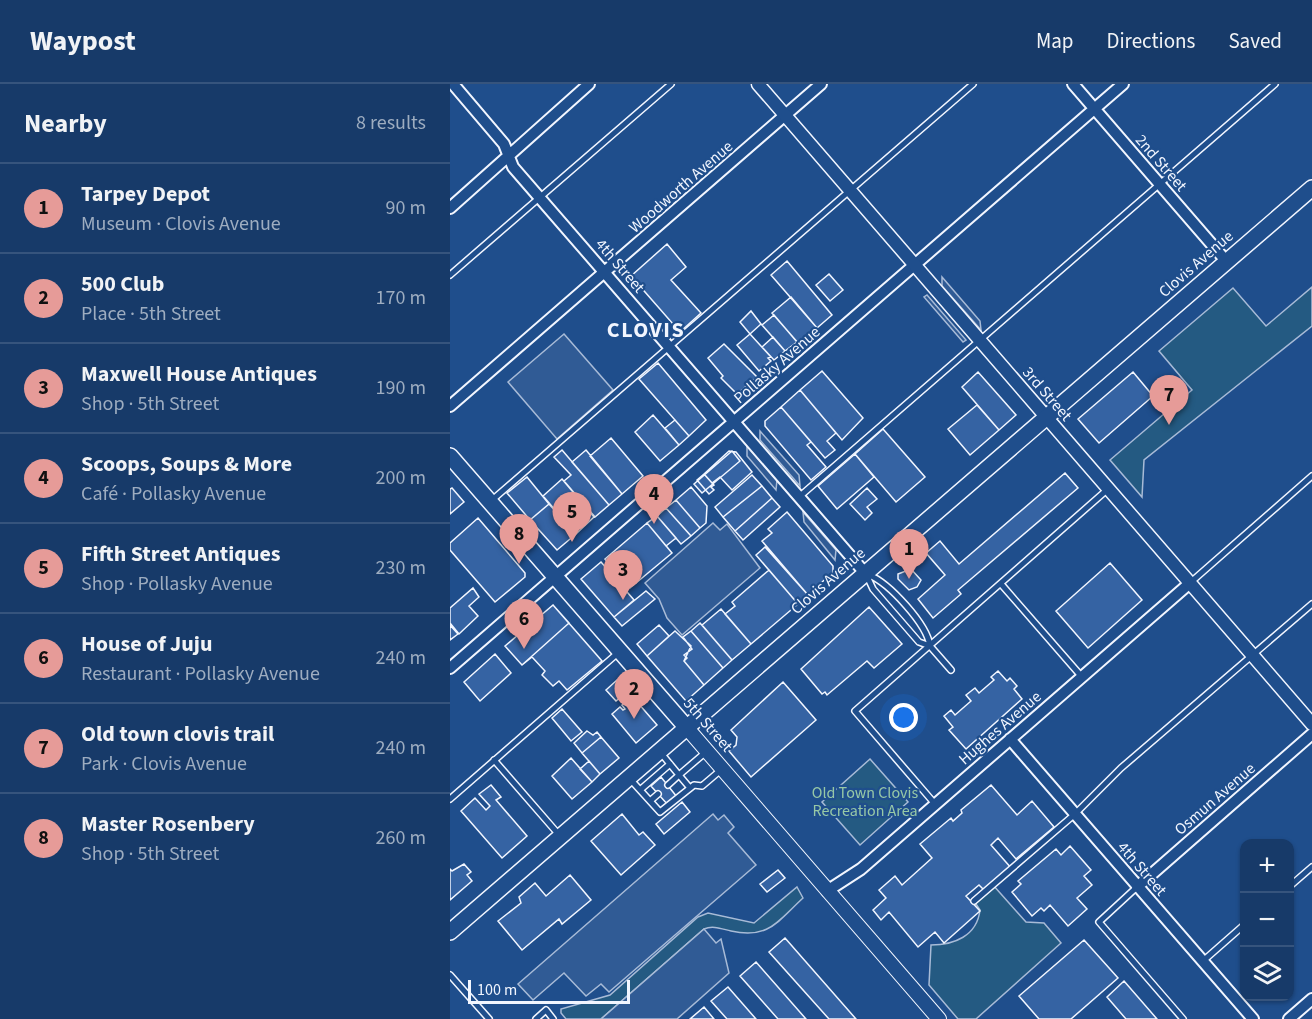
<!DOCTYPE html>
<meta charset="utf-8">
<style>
:root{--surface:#173a69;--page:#20416f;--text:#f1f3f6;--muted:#9eadc0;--line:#36547d;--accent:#e69b98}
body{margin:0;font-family:"Source Sans 3",sans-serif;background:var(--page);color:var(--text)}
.controls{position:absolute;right:18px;bottom:18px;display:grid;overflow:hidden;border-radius:12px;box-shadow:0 2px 4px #0004}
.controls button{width:54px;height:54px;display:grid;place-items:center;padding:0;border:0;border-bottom:2px solid var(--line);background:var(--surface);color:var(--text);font:30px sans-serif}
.scale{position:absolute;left:18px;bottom:15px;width:162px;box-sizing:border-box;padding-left:6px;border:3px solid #f2f6ff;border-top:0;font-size:16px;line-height:21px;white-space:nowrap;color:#f2f6ff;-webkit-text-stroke:4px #1f4e8c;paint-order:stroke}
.you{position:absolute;left:454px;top:634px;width:21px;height:21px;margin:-15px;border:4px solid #fff;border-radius:50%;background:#1a73e8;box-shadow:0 0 0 9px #1a73e833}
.badge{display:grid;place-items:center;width:39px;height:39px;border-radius:50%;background:var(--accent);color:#111;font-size:20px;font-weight:700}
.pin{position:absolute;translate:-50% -50px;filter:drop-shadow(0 2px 3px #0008)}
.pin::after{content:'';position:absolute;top:32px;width:21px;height:18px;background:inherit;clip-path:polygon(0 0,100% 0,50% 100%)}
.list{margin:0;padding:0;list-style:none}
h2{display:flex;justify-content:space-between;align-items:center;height:78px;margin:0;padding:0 24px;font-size:26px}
h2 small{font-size:20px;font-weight:400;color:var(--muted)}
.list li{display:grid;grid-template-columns:39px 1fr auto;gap:18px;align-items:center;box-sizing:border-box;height:90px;padding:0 24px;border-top:2px solid var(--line)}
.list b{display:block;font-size:22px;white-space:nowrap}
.list p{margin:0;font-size:20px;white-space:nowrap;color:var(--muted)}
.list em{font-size:20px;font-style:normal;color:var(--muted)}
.icon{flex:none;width:33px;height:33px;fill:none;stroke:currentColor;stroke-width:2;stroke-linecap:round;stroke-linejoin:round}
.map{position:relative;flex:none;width:862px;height:935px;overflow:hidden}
header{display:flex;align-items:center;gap:36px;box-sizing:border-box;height:84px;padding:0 30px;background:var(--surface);border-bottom:2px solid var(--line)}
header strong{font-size:28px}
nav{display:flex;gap:33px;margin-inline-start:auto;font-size:21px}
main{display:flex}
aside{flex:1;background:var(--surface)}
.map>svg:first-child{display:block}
</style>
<header>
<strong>Waypost</strong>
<nav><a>Map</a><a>Directions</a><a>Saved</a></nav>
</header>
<main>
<aside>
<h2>Nearby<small>8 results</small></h2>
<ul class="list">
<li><span class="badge">1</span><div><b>Tarpey Depot</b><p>Museum · Clovis Avenue</p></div><em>90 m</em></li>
<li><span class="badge">2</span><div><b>500 Club</b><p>Place · 5th Street</p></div><em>170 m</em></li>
<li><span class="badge">3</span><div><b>Maxwell House Antiques</b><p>Shop · 5th Street</p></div><em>190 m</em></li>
<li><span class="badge">4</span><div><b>Scoops, Soups &amp; More</b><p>Café · Pollasky Avenue</p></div><em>200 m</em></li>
<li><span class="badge">5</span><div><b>Fifth Street Antiques</b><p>Shop · Pollasky Avenue</p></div><em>230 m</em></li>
<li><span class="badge">6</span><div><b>House of Juju</b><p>Restaurant · Pollasky Avenue</p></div><em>240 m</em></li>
<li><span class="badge">7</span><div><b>Old town clovis trail</b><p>Park · Clovis Avenue</p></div><em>240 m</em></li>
<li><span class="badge">8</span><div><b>Master Rosenbery</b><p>Shop · 5th Street</p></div><em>260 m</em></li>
</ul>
</aside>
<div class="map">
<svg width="862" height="935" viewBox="0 0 862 935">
<rect width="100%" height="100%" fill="#1f4e8c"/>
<path fill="#245a82" stroke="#a8bbd7" stroke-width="1.5" d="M862,203V242L694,376L692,413L660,376L742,306L709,267L783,204L816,242Z
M420,675L458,718L410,761L372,718Z
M543,801L576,838L594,839L611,859L526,935H508L479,901L481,861C504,861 527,852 530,826L524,817Z
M347,803L353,814C327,838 319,855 281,847C272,845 263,841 254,845L151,935H116L111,929V925L160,911L248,833L258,829L304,839Z"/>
<path fill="#305b95" stroke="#a8bbd7" stroke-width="1.5" d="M492,193L530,237L531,246L492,202Z
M477,211L516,256L513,258L474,213Z
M114,250L163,306L107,355L58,298Z
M310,347L349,391L350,402L310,356Z
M297,362L327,396L326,406L297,372Z
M353,428L386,466L385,476L354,438Z
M263,439L270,446L277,440L310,484L232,551L217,534L209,515L195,499Z
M263,730L268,736L274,731L284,743L278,749L306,781L159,908L151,900L136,912L114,889L83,916L68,900Z
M254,845L266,859L271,855L279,889L227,935H151Z"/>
<path fill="#3563a3" stroke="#f2f6ff" stroke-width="1.5" d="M217,160L236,183L221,196L251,229L230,248L181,192Z
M337,177L382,231L367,244L321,191Z
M379,190L393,206L380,217L366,201Z
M341,213L367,244L349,260L322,229Z
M301,227L311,240L300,250L290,238Z
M324,231L347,258L335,267L312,241Z
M300,250L321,273L318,274L321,277L309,287L287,261Z
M323,253L335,267L324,276L312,263Z
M274,260L307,293L287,310L271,294L273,292L258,274Z
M208,279L256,336L239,352L189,295Z
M372,287L413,334L392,356L350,306Z
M528,288L566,331L549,346L512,303Z
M683,288L703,312L649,359L628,335Z
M350,306L386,349L377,357L385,366L375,374L331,323Z
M527,321L549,346L520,371L498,345Z
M331,323L361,358L357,361L376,383L361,396L315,342V337Z
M203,331L229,361L210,377L185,348Z
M225,336L239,352L229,361L215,344Z
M433,345L475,393L446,418L405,370Z
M161,354L193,392L172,410L140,372Z
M112,366L159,421L145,433L114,397L121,391L104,373Z
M136,366L172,410L159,421L122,378Z
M279,367L286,368L302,388L282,406L270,393L262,399L254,390Z
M282,367L290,377L252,409L244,400Z
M405,370L424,393L387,425L368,402Z
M615,389L628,404L508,506L511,510L483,534L468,515L495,491L476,469L490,457L509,480Z
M254,390L264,401L261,403L264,406L259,410L247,396Z
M302,391L312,402L273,433L265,423Z
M77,393L99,420L80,436L57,409Z
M112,395L144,433L126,450L93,412Z
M312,402L322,414L285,447L273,433Z
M241,403L257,422L256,439L250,444L226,416Z
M2,404L14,418L0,430V405Z
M417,404L427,415L417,423L422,429L415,436L400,420Z
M322,414L330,423L293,456L285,447Z
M226,416L250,444L241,452L216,424Z
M99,420L126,450L107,466L80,436Z
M216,424L241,452L231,460L207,432Z
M337,428L383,482V488L358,511L312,457L322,449L318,445Z
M207,432L226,454L216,462L197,439Z
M28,434L75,489V493L45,518L0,466V459Z
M197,439L222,469L180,504L155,475Z
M315,463L358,511L348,520L306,471Z
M151,478L184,516L164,533L131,495Z
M660,479L692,516L638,564L606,527Z
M461,485L471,496L467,503L459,506L448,495V490Z
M319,486L348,520L301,560L275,530L285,522L282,518Z
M23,504L29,513L19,522L28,532L9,550L0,539V524Z
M196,507L205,515L172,542L164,533Z
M103,521L152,577L117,606L109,597L103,602L92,591L95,587L82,573L72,581L55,562Z
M103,521L119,539L72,581L55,562Z
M419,523L452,560L424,584L417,577L377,611L375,608L372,610L351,585Z
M271,525L301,560L282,576L252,541Z
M250,539L282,576L273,584L241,547Z
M0,541L8,550L0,556Z
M209,541L219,552L197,572L187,560Z
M225,547L241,562L234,577L254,601L236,617L197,572Z
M241,547L273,584L254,601L234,577L237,574L234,571L242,565L233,553Z
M45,570L61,589L30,617L14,598Z
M548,587L557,597L560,594L567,602L564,605L572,615L516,665L499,646L503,643L494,632L501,626L505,631L521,617L516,611L525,604L529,609L544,596L541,593Z
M167,596L177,608L166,617L156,606Z
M333,598L366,636L301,693L279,667L286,661L287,653L281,646Z
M182,612L207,641L186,659L162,630L170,623L173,626L175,625L172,621Z
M112,625L132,648L121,657L102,634Z
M137,647L143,651L147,648L151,653L132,669L124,659Z
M151,653L169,674L150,690L132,669Z
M121,674L142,698L122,715L102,692Z
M139,677L150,690L142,698L130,685Z
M211,693L227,713L218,721L201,702Z
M41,701L51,713L46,716L77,752L52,774L11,727L25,714L36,726L40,722L29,710Z
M541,701L567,731L582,717L604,743L566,775L548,754L541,761L562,785L536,808L529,801L516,812L530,827L494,859L485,848L468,863L439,828L431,836L423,826L436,814L429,806L445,792L452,801L482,774L470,760L501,734L503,737L512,729L511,726Z
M232,718L240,728L214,750L206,740Z
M172,730L189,751L193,748L205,761L171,791L141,757Z
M620,762L641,786L634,792L642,801L627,814L637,825L618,842L600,821L594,827L591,824L582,832L562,808L571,800L568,797L606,765L611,771Z
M14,780L21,788L17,791L22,797L0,816V785L2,787Z
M328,786L335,794L317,808L310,800Z
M120,791L141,816L112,840L109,835L72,866L48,837L71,819L69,813L85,799L96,812Z
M335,854L406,935H379L319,868Z
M634,856L668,894L621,935H589L569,912Z
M306,878L356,935H328L290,892Z
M674,897L707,935H676L657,913Z
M278,903L306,935H277L261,917Z
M254,923L264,935H240Z"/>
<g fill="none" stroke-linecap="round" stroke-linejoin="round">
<defs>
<path id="service" d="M0,191L221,0
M349,413L825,0
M41,417L523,0
M416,490L423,505L469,558L480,562L501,586
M419,491C439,499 477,540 480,562
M741,498L862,392
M551,500L632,593
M210,668L229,691L256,668
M44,676L110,752
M180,695L210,728L244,701L252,702L272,685
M218,701L229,691L240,704
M190,706L220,680
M0,715L169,568
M200,717L208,710
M485,720L405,627L658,405
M840,802L862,783
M687,803L649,838L733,935
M524,817L625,730L671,684L862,520
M753,877L794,841
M0,891L39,935
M86,935L96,926L103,935"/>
<path id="minor" d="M3,0L54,60L63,83L415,489
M623,0L777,178
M0,124L139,0
M0,322L371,0
M0,584L673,0
M560,655L803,935
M687,803L862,650
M377,807L411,785L740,499
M839,935L862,915"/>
<path id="tertiary" d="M308,0L862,640"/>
<path id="secondary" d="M237,644L489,935"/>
<path id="primary" d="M0,372L237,644
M0,848L862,104"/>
</defs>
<use href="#service" stroke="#f2f6ff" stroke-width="8"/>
<use href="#minor" stroke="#f2f6ff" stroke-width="14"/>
<use href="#tertiary" stroke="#f2f6ff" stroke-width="15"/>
<use href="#secondary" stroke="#f2f6ff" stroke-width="16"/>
<use href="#primary" stroke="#f2f6ff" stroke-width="18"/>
<use href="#service" stroke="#1f4e8c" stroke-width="5"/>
<use href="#minor" stroke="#1f4e8c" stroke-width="10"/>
<use href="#tertiary" stroke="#1f4e8c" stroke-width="12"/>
<use href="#secondary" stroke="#1f4e8c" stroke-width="14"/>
<use href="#primary" stroke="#1f4e8c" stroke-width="15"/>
</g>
<g text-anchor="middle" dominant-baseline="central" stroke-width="4.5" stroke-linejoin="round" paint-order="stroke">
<g font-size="16" fill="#f2f6ff" stroke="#1f4e8c">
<text transform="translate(711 79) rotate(49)">2nd Street</text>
<text transform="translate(231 103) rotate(-41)">Woodworth Avenue</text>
<text transform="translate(746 180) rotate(-41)">Clovis Avenue</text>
<text transform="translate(170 182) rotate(49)">4th Street</text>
<text transform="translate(327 281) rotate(-41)">Pollasky Avenue</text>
<text transform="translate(597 310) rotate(49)">3rd Street</text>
<text transform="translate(378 497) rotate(-41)">Clovis Avenue</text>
<text transform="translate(258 641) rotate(49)">5th Street</text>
<text transform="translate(550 644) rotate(-41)">Hughes Avenue</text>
<text transform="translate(765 715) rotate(-41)">Osmun Avenue</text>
<text transform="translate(692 785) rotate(49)">4th Street</text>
</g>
<g font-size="16" fill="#97c8a6" stroke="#1f4e8c">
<text x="415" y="709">Old Town Clovis<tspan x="415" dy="18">Recreation Area</tspan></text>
</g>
<g font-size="22" font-weight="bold" letter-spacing="1.5" fill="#f2f6ff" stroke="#1f4e8c">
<text x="196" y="246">CLOVIS</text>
</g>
</g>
</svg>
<div class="controls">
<button>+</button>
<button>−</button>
<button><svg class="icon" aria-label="layers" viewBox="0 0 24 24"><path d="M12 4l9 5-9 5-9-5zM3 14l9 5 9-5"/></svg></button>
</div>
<div class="scale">100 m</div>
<div class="you"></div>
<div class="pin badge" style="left:459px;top:495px">1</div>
<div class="pin badge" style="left:184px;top:635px">2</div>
<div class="pin badge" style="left:173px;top:516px">3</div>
<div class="pin badge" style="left:204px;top:440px">4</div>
<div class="pin badge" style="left:122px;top:458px">5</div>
<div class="pin badge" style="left:74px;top:565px">6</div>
<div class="pin badge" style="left:719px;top:341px">7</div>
<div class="pin badge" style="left:69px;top:480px">8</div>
</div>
</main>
